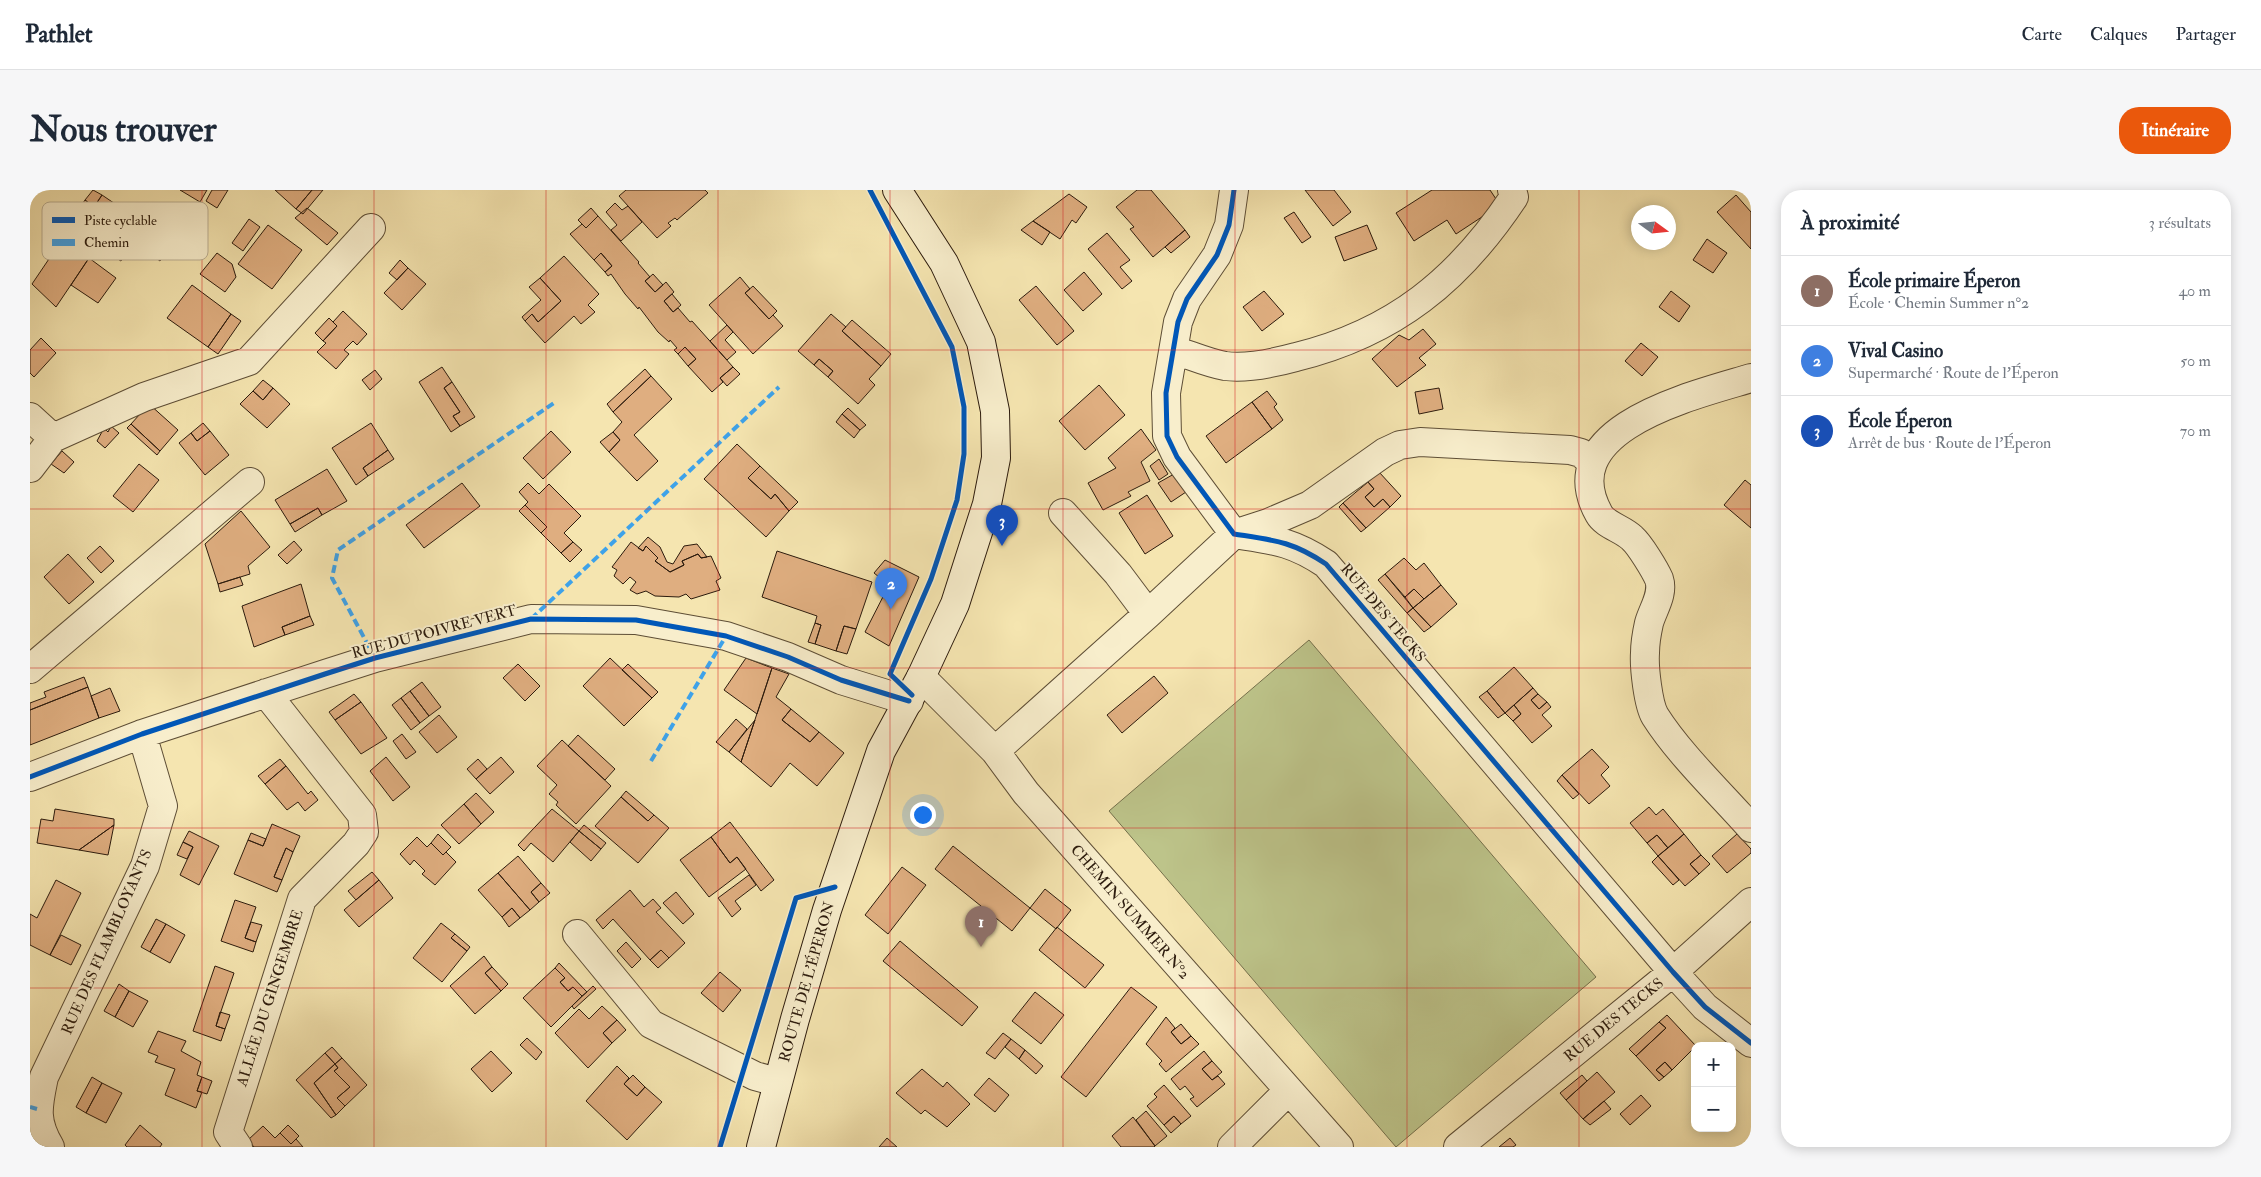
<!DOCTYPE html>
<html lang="fr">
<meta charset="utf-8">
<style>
:root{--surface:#fff;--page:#f6f6f7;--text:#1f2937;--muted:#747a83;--line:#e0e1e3;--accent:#ea580c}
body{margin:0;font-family:"IM FELL Double Pica",serif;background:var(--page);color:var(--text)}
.controls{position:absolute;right:15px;bottom:15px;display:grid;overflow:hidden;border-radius:10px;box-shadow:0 2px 12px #0003}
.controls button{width:45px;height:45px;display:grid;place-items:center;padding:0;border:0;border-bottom:1px solid var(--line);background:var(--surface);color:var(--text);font:25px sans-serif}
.compass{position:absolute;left:1601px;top:15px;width:45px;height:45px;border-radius:50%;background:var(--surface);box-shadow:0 2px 12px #0003;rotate:105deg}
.you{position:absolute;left:892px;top:624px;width:18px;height:18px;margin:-12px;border:4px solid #fff;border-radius:50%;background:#1a73e8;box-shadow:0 0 0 8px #1a73e833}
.badge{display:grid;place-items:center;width:32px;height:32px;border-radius:50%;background:var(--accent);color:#fff;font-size:16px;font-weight:700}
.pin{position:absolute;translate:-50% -41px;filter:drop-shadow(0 1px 2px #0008)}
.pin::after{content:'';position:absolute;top:26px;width:18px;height:15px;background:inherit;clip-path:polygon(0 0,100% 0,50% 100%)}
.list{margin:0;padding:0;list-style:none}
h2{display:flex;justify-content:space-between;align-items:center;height:65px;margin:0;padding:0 20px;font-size:21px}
h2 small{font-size:16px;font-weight:400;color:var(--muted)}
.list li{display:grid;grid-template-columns:32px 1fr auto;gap:15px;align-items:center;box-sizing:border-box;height:70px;padding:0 20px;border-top:1px solid var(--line)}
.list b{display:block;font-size:19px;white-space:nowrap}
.list p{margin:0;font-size:16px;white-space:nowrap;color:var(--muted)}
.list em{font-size:16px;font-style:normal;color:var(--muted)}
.map{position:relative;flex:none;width:1721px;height:957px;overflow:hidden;border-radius:20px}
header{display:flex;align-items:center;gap:30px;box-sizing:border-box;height:70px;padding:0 25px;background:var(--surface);border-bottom:1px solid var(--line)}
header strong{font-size:24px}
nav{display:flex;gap:28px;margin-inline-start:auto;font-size:18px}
.intro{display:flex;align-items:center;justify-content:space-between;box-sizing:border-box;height:120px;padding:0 30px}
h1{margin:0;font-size:35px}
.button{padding:12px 22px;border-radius:20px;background:var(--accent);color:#fff;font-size:18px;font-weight:700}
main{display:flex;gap:30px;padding:0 30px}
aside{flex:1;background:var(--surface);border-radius:20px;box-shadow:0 2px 12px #0003}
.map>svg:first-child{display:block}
</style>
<header>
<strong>Pathlet</strong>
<nav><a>Carte</a><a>Calques</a><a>Partager</a></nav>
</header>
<div class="intro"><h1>Nous trouver</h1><a class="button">Itinéraire</a></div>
<main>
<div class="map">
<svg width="1721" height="957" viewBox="0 0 1721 957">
<rect width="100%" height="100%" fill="#f5e5b0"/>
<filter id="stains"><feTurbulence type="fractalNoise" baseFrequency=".004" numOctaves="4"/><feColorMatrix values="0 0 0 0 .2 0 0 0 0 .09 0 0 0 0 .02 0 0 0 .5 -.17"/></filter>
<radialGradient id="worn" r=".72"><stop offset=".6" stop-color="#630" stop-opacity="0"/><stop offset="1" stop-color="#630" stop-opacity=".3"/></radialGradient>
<path fill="#bdc48a" stroke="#74704c" d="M1279,450L1566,787L1366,957L1079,621Z"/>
<path fill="#dfae80" stroke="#2c1b0d" d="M63,0L72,5L64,17L55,10Z
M150,0H177L170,12Z
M182,0H198L187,18L176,11Z
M245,0H282L266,19Z
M282,0H293L273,24L266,19Z
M596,0H675L678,3L647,30L645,28L638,33L641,36L627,48L589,6Z
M1107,0H1121L1155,40L1123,67L1100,39L1104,37L1086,17Z
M1275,0H1304L1321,22L1303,36Z
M1402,0H1460L1470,15L1426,44L1417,30L1384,51L1366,23Z
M1039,4L1057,17L1046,33L1042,30L1030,49L1003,31Z
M72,5L100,24L75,61L38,35L55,10L64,17Z
M1706,5L1721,22V59L1687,22Z
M585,13L592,20L598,16L612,32L591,51L581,40L587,35L576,22Z
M277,18L308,43L297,55L265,28Z
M561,18L568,26L556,38L548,30Z
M1264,22L1281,47L1272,53L1254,28Z
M568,26L609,72L608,73L620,87L615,91L625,102L636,92L644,102L634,111L643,122L648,118L660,132L662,131L703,177L690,188L693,192L682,202L658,176L666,169L655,157L648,164L644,160L647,158L640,150L639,152L628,142L609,117L608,119L595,104L581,84L578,86L575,82L582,76L571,63L564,70L540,44L552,34L556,38Z
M219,29L230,37L213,61L202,53Z
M127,30L148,45L130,71L109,55Z
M1003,31L1020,42L1012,55L991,40Z
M93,34L109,45L91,71L75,61Z
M238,35L272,60L242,99L208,74Z
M1337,35L1347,59L1314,71L1305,47Z
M1155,40L1160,47L1141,63L1135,57Z
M1077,43L1100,70L1090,77L1102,91L1092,99L1058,59Z
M1677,49L1697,63L1683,83L1663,70Z
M41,56L59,68L26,117L2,94L23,63L32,69Z
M187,63L202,74L206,87L195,102L170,84Z
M571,63L582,76L575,82L564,70Z
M534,66L569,104L558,115L565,122L551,134L544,126L515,153L495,131L502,124L508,132L531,111L510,88Z
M59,68L86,88L68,113L41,95Z
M370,70L378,78L367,90L359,83Z
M378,78L396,94L372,120L354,103Z
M1054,82L1072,104L1053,121L1034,100Z
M623,84L633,95L625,102L615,91Z
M710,87L720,99L715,103L739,129L743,125L753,136L723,164L679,115Z
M510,88L531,111L508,132L502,124L495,131L492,127L511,110L499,97Z
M162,95L201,124L178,157L137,128Z
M723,96L747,121L739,129L715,103Z
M1006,96L1044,141L1027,155L989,110Z
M1234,101L1254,124L1232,141L1213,117Z
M1641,101L1660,116L1649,132L1629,117Z
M642,104L651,115L643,122L634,111Z
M313,121L337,144L327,155L323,151L314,160L319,164L306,179L287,162L296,153L293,151L307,136L303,132Z
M201,124L211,131L188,164L178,157Z
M801,124L816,137L812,141L851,176L839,189L845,195L828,214L798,187L803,181L789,169L784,175L768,161Z
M299,128L307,136L293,151L285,143Z
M822,130L861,164L851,176L812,141Z
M697,135L703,142L695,150L706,162L697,170L680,151Z
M1393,139L1406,154L1389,168L1396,175L1367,197L1342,169L1369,145L1379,150Z
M11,148L26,163L4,187L0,183V160Z
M1611,153L1628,167L1612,186L1595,171Z
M655,157L666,169L658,176L648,164Z
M789,169L803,181L798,187L784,175Z
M412,177L422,192L414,198L430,222L423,226L430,236L421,242L389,192Z
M703,177L710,184L697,196L690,188Z
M615,179L621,186L583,222L577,214Z
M345,180L352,189L340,200L332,190Z
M621,186L642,209L604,245L628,271L607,291L579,262L590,250L583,242L592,232L583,222Z
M233,190L243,198L233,210L223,201Z
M422,192L445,227L430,236L423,226L430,222L414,198Z
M1069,195L1095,225L1055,260L1029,231Z
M243,198L260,214L237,238L210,214L223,201L233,210Z
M1409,198L1413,219L1389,224L1385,202Z
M1237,201L1247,214L1244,217L1253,230L1242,239L1222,212Z
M1222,212L1242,239L1196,273L1176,246Z
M119,214L148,240L130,261L101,234Z
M818,218L836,235L830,240L812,224Z
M812,224L830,240L824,248L806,232Z
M173,233L180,241L167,251L161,243Z
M341,233L358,260L333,278L338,286L326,295L302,258Z
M101,234L130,261L127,265L97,238Z
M81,236L89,243L75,258L67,251L74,238L78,242Z
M1111,239L1126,260L1111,272L1120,291L1098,302L1101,306L1073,320L1058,293L1086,278L1078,268Z
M180,241L199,265L175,285L149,253L161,243L167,251Z
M521,241L541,262L513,289L493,268Z
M583,242L590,250L579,262L570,252Z
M707,254L730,276L718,288L741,309L745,304L759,321L736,347L674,289Z
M358,260L364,269L338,286L333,278Z
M32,261L44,272L34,283L21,274Z
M1129,269L1138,284L1129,290L1120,276Z
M109,274L129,290L103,322L83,306Z
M730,276L768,312L759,321L745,304L741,309L718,288Z
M297,279L317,311L292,325L288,318L260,334L245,310Z
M1349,282L1371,306L1360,317L1353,309L1344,317L1335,307L1344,299L1338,292Z
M1144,284L1156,302L1141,312L1128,293Z
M1715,290L1721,295V338L1694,315Z
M1338,292L1344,299L1335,307L1344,317L1353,309L1360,317L1336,338L1313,313Z
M432,293L450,316L394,358L376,335Z
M498,293L509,304L519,294L551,326L534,343L543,352L531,363L511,343L517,337L495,315L498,312L489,302Z
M1117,305L1143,346L1115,364L1089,323Z
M1313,313L1336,338L1331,342L1309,317Z
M495,315L517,337L511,343L489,321Z
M288,318L292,325L265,342L260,334Z
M211,321L240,357L218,376L220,384L188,394L175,354Z
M618,347L630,357L637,372L643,374L654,356L667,354L677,367L671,368L668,364L652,371L654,375L640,382L625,371L628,368L616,356L613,361L608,358Z
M264,351L272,360L257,374L248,365Z
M543,352L552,360L540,372L531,363Z
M601,352L613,361L616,356L628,368L625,371L640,382L654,375L652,371L668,364L671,368L681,366L691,388L686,391L690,400L661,409L656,404L649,407L625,406L616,401L607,404L600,400L606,392L600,387L593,394L584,386L587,380L582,377Z
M70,356L84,371L71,383L57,368Z
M747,361L842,392L826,439L814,436L806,461L785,454L791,435L785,433L787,426L732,407Z
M38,364L64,392L39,414L14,387Z
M1374,368L1386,380L1394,373L1411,395L1394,409L1384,399L1375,407L1355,384Z
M855,370L889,387L859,456L835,442L859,395L844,383Z
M1355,384L1383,418L1377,423L1348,390Z
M210,387L213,395L190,402L188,394Z
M271,394L280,426L252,437L255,445L224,457L212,416Z
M1411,395L1427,414L1401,437L1383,418Z
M1384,399L1394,409L1383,418L1375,407Z
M1383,418L1401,437L1394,442L1377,423Z
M280,426L284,435L255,445L252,437Z
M785,433L791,435L785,454L778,452Z
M814,436L826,439L817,464L806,461Z
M580,468L622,508L594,536L553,496Z
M716,468L742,478L727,524L694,500Z
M488,474L510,496L495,511L473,488Z
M598,474L628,502L622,508L592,480Z
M1484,477L1503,498L1475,523L1457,501Z
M742,478L759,484L746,507L761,519L752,530L780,552L789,542L814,563L787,596L760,573L741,597L711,572Z
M1124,486L1138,503L1092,543L1077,525Z
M54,487L58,497L0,520V513L16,507L14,502Z
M392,492L411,517L399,526L380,501Z
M58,497L69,528L0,555V520Z
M80,498L90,521L69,528L61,506Z
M1503,498L1508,504L1501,510L1509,519L1517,512L1521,517L1512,525L1522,536L1502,553L1483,531L1491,524L1484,515Z
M380,501L399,526L390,533L371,508Z
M1457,501L1475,523L1468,528L1449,507Z
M324,504L331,512L305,530L299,522Z
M1508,504L1517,512L1509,519L1501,510Z
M371,508L390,533L381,540L362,515Z
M331,512L357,548L331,564L305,530Z
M1484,515L1491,524L1483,531L1475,523Z
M761,519L789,542L780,552L752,530Z
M409,525L427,547L407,563L389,542Z
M706,529L717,539L699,562L686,552Z
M725,530L711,572L699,562Z
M372,544L386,562L376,569L363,551Z
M548,545L585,579L575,590L538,556Z
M532,550L581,596L546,634L526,615L528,612L519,604L527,595L507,576Z
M1562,559L1579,577L1571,585L1580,596L1559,614L1532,585Z
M356,567L380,597L363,611L340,581Z
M471,567L484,582L460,604L446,589Z
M250,569L256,576L235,594L228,586Z
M448,569L457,579L446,589L437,579Z
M256,576L278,604L281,601L288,610L275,621L268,612L257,620L235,594Z
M1532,585L1549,604L1543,609L1527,591Z
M596,601L624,625L618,631L591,607Z
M446,603L464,622L451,634L434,614Z
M591,607L618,631L624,625L639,638L608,673L565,636Z
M434,614L451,634L429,654L411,635Z
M1619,617L1626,625L1633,619L1654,644L1638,658L1627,645L1617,653L1600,633Z
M25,619L84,629V635L49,660L7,653L11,629L23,631Z
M522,619L549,641L523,672L501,653L494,661L488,655Z
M700,632L744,690L731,701L707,667L700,673L681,647Z
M242,634L270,646L263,662L256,658L244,687L252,690L247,702L204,684L218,650L233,656Z
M84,635L78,665L49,660Z
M554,635L576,653L571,659L549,641Z
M159,641L189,656L169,695L150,685L163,657L153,652Z
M549,641L571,659L561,671L540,652Z
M221,643L236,649L233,656L218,650Z
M408,644L421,657L413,665L401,653Z
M1654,644L1671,665L1660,674L1669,684L1655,696L1628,666Z
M1707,644L1721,659V663L1697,683L1682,666Z
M1627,645L1638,658L1628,666L1617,653Z
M387,647L397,657L401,653L413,665L416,662L426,672L405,695L392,684L395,681L384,670L380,675L370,664Z
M681,647L700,673L707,667L716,679L679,707L650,670Z
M153,652L163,657L157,669L147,665Z
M923,656L1000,718L982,741L905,679Z
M256,658L263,662L252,690L244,687Z
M1671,665L1680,674L1669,684L1660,674Z
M488,666L511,693L501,702L509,712L500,720L468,683Z
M1628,666L1649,690L1643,695L1622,672Z
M872,677L896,695L858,744L835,725Z
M342,682L349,690L326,710L318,701Z
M468,683L500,720L490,728L482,718L472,727L448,700Z
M719,685L726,695L705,711L711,719L702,727L688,708Z
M26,690L51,703L20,765L0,755V724L7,728Z
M349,690L363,708L329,737L314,720Z
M511,693L520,703L509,712L501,702Z
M1015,699L1041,720L1026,739L1000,718Z
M600,700L614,717L623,709L631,718L626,722L655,753L639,768L631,760L620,770L583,729L573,739L566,730Z
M646,702L664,724L653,734L633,713Z
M205,710L226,717L215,748L226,752L223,762L191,751Z
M482,718L490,728L479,737L472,727Z
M126,729L136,734L120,762L111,757Z
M221,732L232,735L226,752L215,748Z
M411,733L425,744L421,748L437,761L412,792L383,768Z
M136,734L155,745L140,773L120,762Z
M1027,737L1074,775L1055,798L1009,760Z
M425,744L440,757L437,761L421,748Z
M31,745L51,755L41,775L20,765Z
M870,751L948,817L932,836L853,771Z
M596,752L611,769L602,778L587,761Z
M631,760L639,768L628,778L620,770Z
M454,766L462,777L455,783L471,801L445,824L420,796Z
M529,773L557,802L552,806L543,797L538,801L530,792L535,788L525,778Z
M185,776L204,783L186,836L195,839L191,851L163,841Z
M462,777L478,794L471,801L455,783Z
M525,778L535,788L530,792L538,801L543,797L552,806L521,837L493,808Z
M690,782L711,800L693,822L671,803Z
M89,794L99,801L85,827L74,821Z
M563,796L566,799L544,819L542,816Z
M1101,797L1127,817L1056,907L1031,887Z
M99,801L118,811L103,837L85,827Z
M1005,802L1034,825L1011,854L982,831Z
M572,816L587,830L573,843L582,853L558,878L525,843L549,819L559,829Z
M190,822L200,825L195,839L186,836Z
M1637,825L1666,856L1642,880L1635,872L1626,880L1634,887L1629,891L1606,866L1636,838L1629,832Z
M1136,827L1145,838L1141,842L1151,854L1161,846L1169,854L1136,882L1129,874L1132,871L1116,854Z
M587,830L596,840L582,853L573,843Z
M1629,832L1636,838L1606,866L1599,859Z
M1151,834L1161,846L1151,854L1141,842Z
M128,841L156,851L151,861L171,872L167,885L172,887L167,901L172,902L166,918L135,905L145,879L125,872L128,866L118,862Z
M973,843L981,849L965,869L956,863Z
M497,848L512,862L506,870L490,855Z
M981,849L995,860L989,869L975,857Z
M302,857L312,868L305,874L295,863Z
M995,860L1013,876L1006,884L989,869Z
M461,861L482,883L462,902L441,879Z
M1174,861L1182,871L1172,879L1182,890L1188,886L1195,894L1167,917L1160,909L1164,907L1155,896L1150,900L1141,889Z
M295,863L305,874L284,893L306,925L301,928L266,890Z
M312,868L337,895L315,916L307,908L320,897L304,881L308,878L305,874Z
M1182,871L1192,882L1182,890L1172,879Z
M1635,872L1642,880L1634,887L1626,880Z
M305,874L308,878L304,881L320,897L307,908L315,916L306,925L284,893Z
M587,876L599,888L594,894L607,906L615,897L632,912L597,950L556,911Z
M892,879L913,897L917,892L940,914L917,937L895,920L891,924L866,903Z
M1567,882L1585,902L1553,929L1536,910Z
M603,885L615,897L607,906L594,894Z
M1552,885L1557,891L1536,910L1530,903Z
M62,887L72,893L56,923L46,917Z
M172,887L182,891L177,904L167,901Z
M959,888L979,905L965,922L944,905Z
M72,893L92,903L76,933L56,923Z
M1134,895L1161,926L1151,934L1144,926L1134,935L1117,916L1127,907L1124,904Z
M1611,905L1621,916L1600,935L1590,924Z
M1574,911L1581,919L1560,935L1553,929Z
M1116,921L1137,946L1125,956L1106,930Z
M1144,926L1151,934L1141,943L1134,935Z
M1103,927L1125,956L1124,957H1091L1082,946Z
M110,935L132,954L130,957H97L95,955Z
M258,935L269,946L261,954L250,943Z
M233,936L245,948L250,943L261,954L266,949L273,957H224L218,950Z
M857,948L867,957H849Z
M1480,948L1486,955L1483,957H1469Z"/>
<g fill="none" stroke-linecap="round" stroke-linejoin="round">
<defs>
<path id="street" d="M1204,0L1199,35L1187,65L1157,109L1148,132L1136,203L1137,246L1147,267L1204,344C1243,350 1262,351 1296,374L1643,782L1675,817L1721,853
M1144,160C1160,165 1178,173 1195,176C1218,179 1244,173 1266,167C1364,143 1429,90 1484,7L1482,0
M1721,188C1665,205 1521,238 1569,324C1575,335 1593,339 1602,348C1610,355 1625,380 1629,389C1634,404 1623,419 1619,433C1617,442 1615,453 1615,463C1614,477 1618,514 1625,526C1649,564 1691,604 1721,638
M0,227L23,248L114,207L219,171L341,38
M0,278L23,248
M1033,323L1088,384L1118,424
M0,479L220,292
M891,487L965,561L996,603L1309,957
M965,561L1118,424L1204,344L1238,333L1280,315L1355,262L1370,255L1390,252L1540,260L1551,263L1562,273
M0,587L112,544L295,484L345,468L501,429L606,430L696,446L758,467L811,490L879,511
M547,744L621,834L725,886L747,892
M20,957C4,930 8,916 14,887L115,676L133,616L112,544
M208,957L198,942L272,709L326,654L334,642L332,625L236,503
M1202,957L1258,901
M1428,957L1643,782L1721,712"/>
<path id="secondary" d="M731,957L765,829L797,720L851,561L891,487L925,414L957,314L966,268L965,221L951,152L914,73L867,0"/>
</defs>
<use href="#street" stroke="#5e4e36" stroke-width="30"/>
<use href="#secondary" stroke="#2c1b0d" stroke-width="30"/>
<use href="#street" stroke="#f8eecc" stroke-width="28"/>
<use href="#secondary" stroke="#f8eecc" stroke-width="28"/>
<path stroke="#3ea2e9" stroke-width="4" stroke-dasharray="8 4" stroke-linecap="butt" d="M501,429L749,197
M345,468L302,388L308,360L524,213
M621,571L696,446
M0,917L7,919"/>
<defs>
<path id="cycleway" d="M840,0L922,157L934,217V264L927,310L901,389L860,484L882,505
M1204,0L1199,35L1187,65L1157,109L1148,132L1136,203L1137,246L1147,267L1204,344C1243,350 1262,351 1296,374L1643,782L1675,817L1721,853
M0,587L112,544L295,484L345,468L501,429L606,430L696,446L758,467L811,490L879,511
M690,957L766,708L805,697"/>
</defs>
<use href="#cycleway" stroke="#f8eecc" stroke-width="8"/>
<use href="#cycleway" stroke="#0057b8" stroke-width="5"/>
</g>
<path fill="none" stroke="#d62828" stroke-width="1" stroke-opacity="0.55" d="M172,0V957M344,0V957M516,0V957M688,0V957M860,0V957M1033,0V957M1205,0V957M1377,0V957M1549,0V957M0,160H1721M0,319H1721M0,478H1721M0,638H1721M0,798H1721"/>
<g text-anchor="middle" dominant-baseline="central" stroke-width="4" stroke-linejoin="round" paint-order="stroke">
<g font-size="15" fill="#2c1b0d" stroke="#f8eecc">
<text transform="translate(1353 423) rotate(50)">RUE DES TECKS</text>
<text transform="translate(404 442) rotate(-15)">RUE DU POIVRE VERT</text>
<text transform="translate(1100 722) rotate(49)">CHEMIN SUMMER N°2</text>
<text transform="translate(77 752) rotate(-66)">RUE DES FLAMBLOYANTS</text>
<text transform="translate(777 792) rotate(-74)">ROUTE DE L'ÉPERON</text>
<text transform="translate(240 808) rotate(-72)">ALLÉE DU GINGEMBRE</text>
<text transform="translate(1584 830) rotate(-39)">RUE DES TECKS</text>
</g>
</g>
<rect x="12" y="12" width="166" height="58" rx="8" fill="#f8eecc" stroke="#bbaf93" stroke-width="1"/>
<rect x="22" y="27" width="23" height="6" fill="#0057b8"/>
<rect x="22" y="49" width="23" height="7" fill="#3ea2e9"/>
<g font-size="14" fill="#2c1b0d">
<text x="54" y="35">Piste cyclable</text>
<text x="54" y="57">Chemin</text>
</g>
<rect width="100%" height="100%" filter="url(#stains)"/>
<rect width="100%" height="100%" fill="url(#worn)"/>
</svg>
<div class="controls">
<button>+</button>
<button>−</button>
</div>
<svg class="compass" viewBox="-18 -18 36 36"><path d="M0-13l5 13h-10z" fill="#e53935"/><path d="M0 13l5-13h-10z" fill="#747a83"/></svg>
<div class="you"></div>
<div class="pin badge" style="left:951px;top:757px;background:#8d6e63">1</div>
<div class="pin badge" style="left:861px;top:419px;background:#3f7fe0">2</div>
<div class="pin badge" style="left:972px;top:356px;background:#1a4fb4">3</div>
</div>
<aside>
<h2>À proximité<small>3 résultats</small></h2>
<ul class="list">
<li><span class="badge" style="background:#8d6e63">1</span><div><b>École primaire Éperon</b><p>École · Chemin Summer n°2</p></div><em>40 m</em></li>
<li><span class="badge" style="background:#3f7fe0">2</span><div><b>Vival Casino</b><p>Supermarché · Route de l'Éperon</p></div><em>50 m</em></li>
<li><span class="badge" style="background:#1a4fb4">3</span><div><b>École Éperon</b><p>Arrêt de bus · Route de l'Éperon</p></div><em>70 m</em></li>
</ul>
</aside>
</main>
